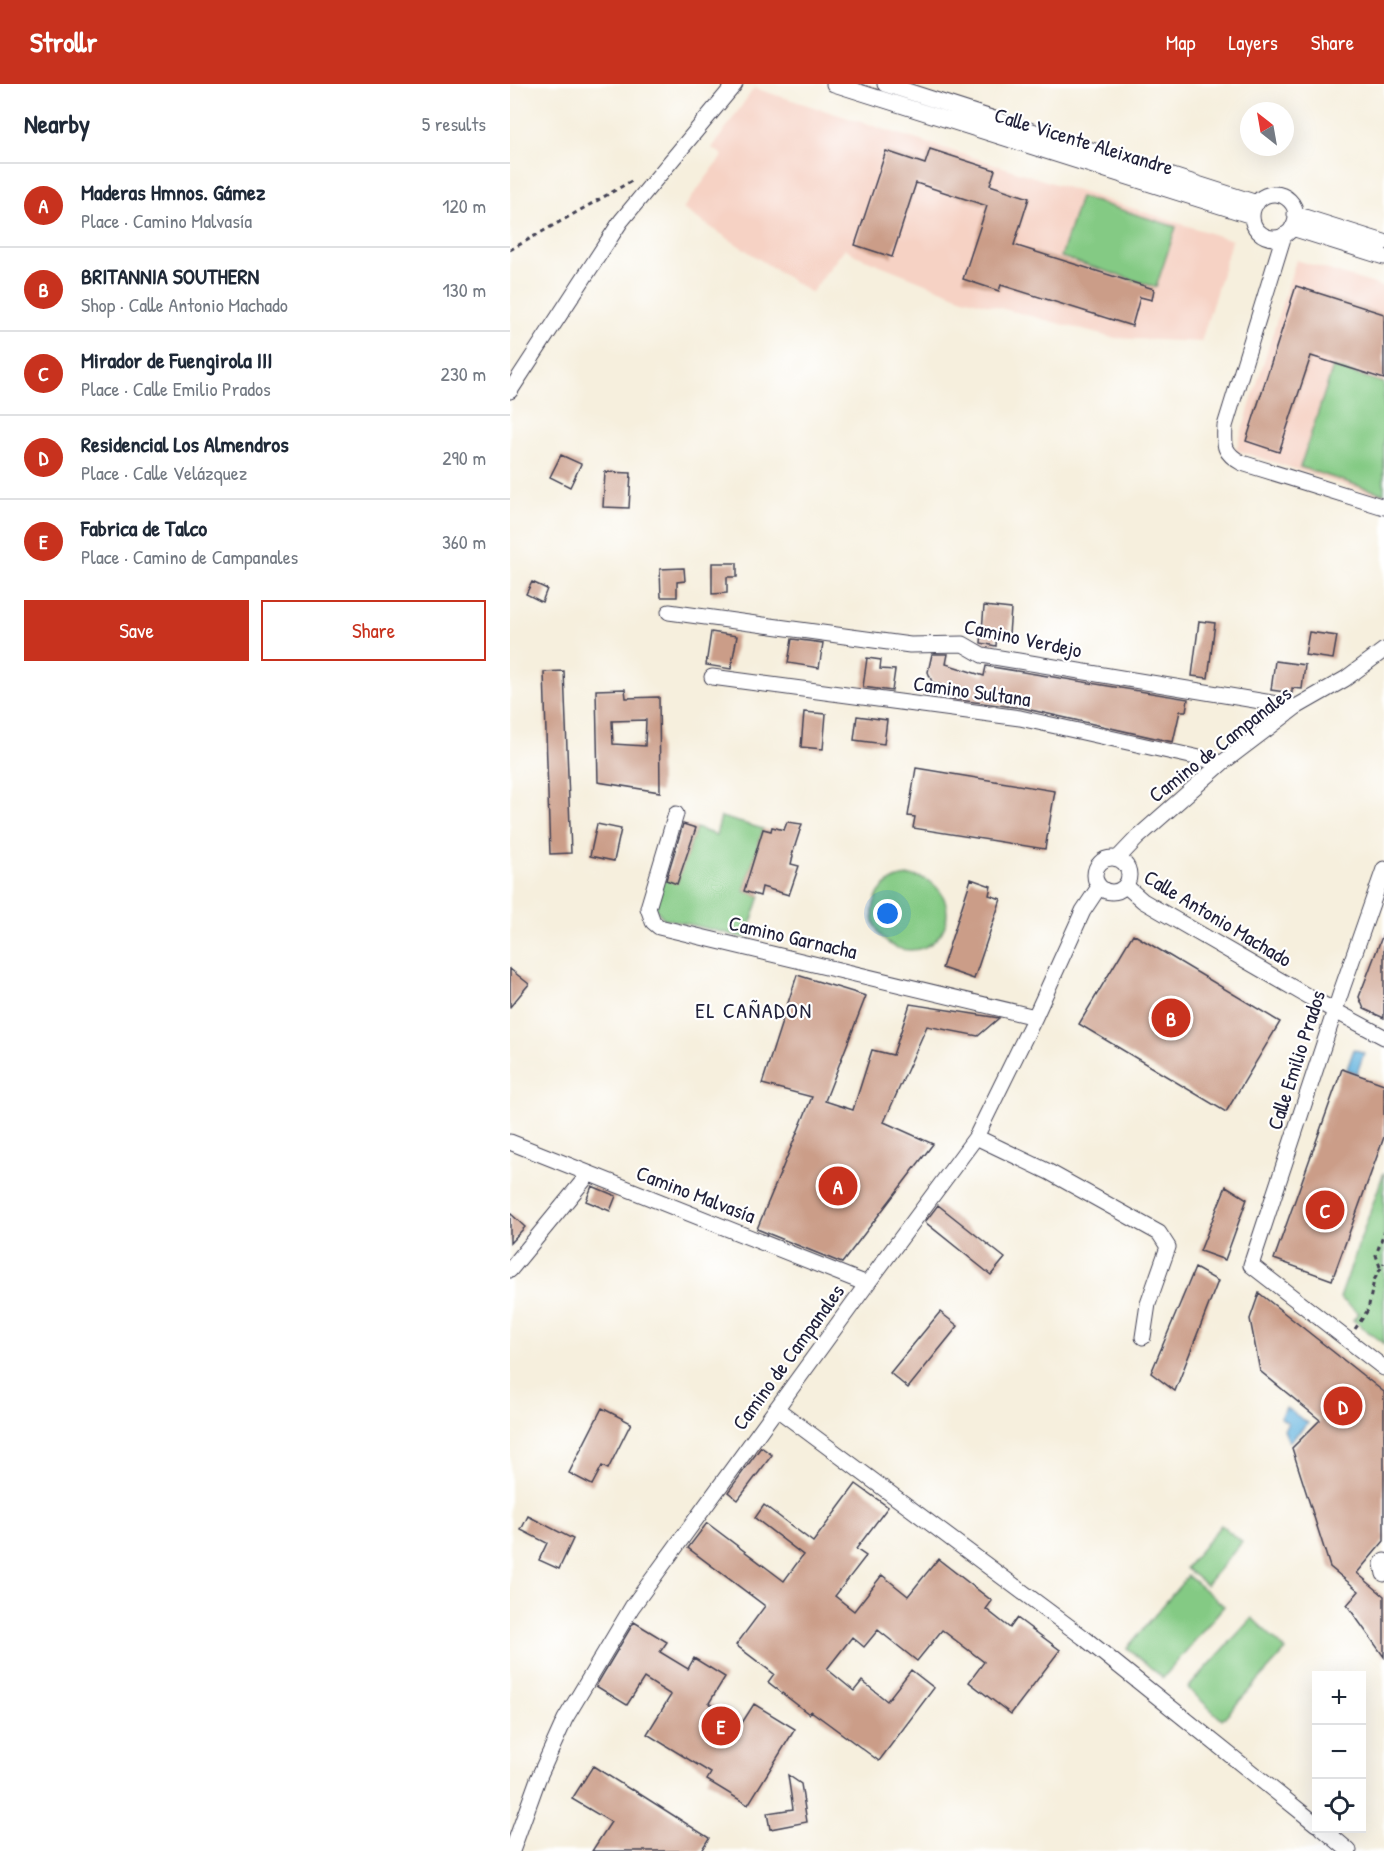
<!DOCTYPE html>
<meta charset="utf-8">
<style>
:root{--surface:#fff;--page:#f2f2f3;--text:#1f2937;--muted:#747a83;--line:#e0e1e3;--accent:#c8321e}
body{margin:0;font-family:"Patrick Hand",sans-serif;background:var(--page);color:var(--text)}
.controls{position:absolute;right:18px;bottom:18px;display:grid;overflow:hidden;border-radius:0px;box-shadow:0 6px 24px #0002}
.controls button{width:54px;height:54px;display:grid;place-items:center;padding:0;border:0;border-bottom:2px solid var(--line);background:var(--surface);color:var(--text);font:30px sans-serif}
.compass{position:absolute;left:730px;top:18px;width:54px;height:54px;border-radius:50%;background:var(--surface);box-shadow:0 6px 24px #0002;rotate:329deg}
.you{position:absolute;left:378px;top:830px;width:21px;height:21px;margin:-15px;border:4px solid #fff;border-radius:50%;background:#1a73e8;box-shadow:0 0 0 9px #1a73e833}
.badge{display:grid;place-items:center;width:39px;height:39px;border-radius:50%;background:var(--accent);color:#fff;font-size:20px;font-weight:700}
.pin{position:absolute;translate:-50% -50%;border:3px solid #fff;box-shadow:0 2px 6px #0006}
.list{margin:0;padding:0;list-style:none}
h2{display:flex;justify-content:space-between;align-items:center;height:78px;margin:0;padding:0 24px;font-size:26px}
h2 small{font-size:20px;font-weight:400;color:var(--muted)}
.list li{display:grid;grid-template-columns:39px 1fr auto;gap:18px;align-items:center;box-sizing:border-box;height:84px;padding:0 24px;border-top:2px solid var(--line)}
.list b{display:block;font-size:22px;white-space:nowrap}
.list p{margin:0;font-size:20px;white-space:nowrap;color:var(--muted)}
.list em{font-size:20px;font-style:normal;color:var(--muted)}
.actions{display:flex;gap:12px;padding:18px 24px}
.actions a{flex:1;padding:14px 0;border:2px solid var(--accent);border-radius:0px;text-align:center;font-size:21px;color:var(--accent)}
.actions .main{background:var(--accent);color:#fff}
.icon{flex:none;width:33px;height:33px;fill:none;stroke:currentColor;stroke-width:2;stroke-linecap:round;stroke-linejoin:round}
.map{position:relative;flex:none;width:874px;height:1767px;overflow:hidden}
header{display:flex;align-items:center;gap:36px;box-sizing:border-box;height:84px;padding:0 30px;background:var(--accent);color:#fff}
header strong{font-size:28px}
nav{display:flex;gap:33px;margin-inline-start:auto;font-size:21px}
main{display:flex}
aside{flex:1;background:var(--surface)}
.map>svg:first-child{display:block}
</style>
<header>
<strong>Strollr</strong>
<nav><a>Map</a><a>Layers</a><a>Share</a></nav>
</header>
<main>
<aside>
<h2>Nearby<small>5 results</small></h2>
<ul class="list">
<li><span class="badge">A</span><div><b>Maderas Hmnos. Gámez</b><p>Place · Camino Malvasía</p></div><em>120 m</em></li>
<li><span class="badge">B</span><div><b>BRITANNIA SOUTHERN</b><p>Shop · Calle Antonio Machado</p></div><em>130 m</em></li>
<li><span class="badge">C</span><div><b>Mirador de Fuengirola III</b><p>Place · Calle Emilio Prados</p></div><em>230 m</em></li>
<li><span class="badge">D</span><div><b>Residencial Los Almendros</b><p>Place · Calle Velázquez</p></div><em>290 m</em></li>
<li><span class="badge">E</span><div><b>Fabrica de Talco</b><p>Place · Camino de Campanales</p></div><em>360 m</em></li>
</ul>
<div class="actions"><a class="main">Save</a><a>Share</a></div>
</aside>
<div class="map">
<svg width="874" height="1767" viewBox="0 0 874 1767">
<rect width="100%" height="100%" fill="#fff"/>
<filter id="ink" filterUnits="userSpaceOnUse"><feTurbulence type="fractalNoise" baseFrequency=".0167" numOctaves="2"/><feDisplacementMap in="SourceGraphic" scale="12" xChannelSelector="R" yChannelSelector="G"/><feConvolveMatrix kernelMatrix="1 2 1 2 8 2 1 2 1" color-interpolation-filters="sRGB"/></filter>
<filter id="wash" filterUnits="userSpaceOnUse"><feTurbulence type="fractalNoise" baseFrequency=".008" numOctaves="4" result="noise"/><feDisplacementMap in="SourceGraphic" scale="24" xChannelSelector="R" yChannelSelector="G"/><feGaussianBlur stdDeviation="1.35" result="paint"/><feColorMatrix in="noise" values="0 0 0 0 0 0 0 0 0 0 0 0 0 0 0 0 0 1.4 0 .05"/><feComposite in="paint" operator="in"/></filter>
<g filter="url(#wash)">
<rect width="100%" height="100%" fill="#f6efdd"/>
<path fill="#f6d2c4" d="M244,4L722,156L691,258L603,254L453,214L345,171L335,164L301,209L173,125L213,71L202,64Z
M786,176L874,203V414L726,366Z"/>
<path fill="#84ca84" stroke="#537660" stroke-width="1.5" d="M570,113L666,143L646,203L551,173Z
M823,283L874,299V410L790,383Z
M211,733L253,745L234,807L250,812L236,854L153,834L145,824L153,795L167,799L186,744L206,751Z
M363 829a37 37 0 1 1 74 0a37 37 0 1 1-74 0Z
M874,1088V1260L843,1236L849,1229L830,1214Z
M711,1441L732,1458L696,1501L676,1484Z
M678,1492L714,1522L653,1594L617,1564Z
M742,1534L776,1566L712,1636L678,1604Z"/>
<path fill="#63b3de" stroke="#426a8c" stroke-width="1.5" d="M844,965L854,969L847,989L837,985Z
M776,1324L798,1339L779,1358L774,1346L778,1339L770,1333Z"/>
<g id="blocks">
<path fill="#cb9d88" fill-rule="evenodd" d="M420,65L485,86L480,101L519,114L504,161L644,205L642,216L630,213L622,242L491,201L489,207L453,195L477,122L406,99L382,173L345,161L376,67L415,80Z
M786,202L874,230V295L801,272L769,368L736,357Z
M51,371L71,380L60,403L40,393Z
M95,388L121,389L119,424L93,423Z
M202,479H227V493H217V509L202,510Z
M174,484L175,497L167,498V513H151L150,485Z
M22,498L37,505L32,518L16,510Z
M474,522L501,525L499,550L487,549L486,562L471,559Z
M689,537L705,539L698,594L682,592Z
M201,548L227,552L221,585L196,581Z
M799,548L827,552L823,575L795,571Z
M282,555L313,559L309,584L278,579Z
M422,570H438L436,580L474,592L476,582L678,615L676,627H670L663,658L512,624L441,615L444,608L430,606L431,601L422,598L418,588Z
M357,574L371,576L370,585L385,586L382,607L353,603Z
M765,577L795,581L792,605L782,604V609L761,606Z
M54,587L61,769L40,770L34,588Z
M115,605L116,614L149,613L150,708L88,698L86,606ZM136,636L135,662L103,660L102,637Z
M294,628L316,630L313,665L291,663Z
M347,632L377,636L374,660L344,656Z
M406,684L545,707L535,765L403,744L405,733L398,732Z
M277,738L292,740L282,771L283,772L281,780L289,782L279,811L252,803L250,812L234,807L253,745L261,747L262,743L274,746Z
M87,740L111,745L104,777L80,772Z
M173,740L186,744L167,800L156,796Z
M461,795L481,802L479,811L491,815L464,895L432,884Z
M623,850L770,938L716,1028L569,940Z
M873,850L874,851V934L854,925L849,913Z
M0,885L19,900L0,923Z
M287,891L356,912L315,1017L343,1026L362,966L383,971L400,920L489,934L468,952L417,942L374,1038L423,1060L332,1179L247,1145L302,1013L252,1000Z
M832,985L874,1000V1053L822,1196L764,1175Z
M82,1102L106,1112L100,1127L76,1117Z
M716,1102L737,1115L715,1176L690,1167Z
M428,1121L495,1174L481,1191L415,1138Z
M0,1129L15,1143L0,1159Z
M685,1184L708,1197L665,1307L641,1289Z
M749,1209L874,1308V1457L847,1489L874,1512V1573L837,1521L849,1507L820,1483L782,1364L810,1336L750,1287L740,1235Z
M430,1228L448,1242L398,1304L380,1289Z
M92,1324L121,1339L98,1385L92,1382L82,1401L59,1389Z
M251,1363L262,1371L228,1416L218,1408Z
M346,1400L378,1423L346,1465L356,1472L325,1512L344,1527L372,1491L398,1512L428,1475L482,1517L476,1525L500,1544L507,1534L550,1566L501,1630L459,1598L474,1578L432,1546L407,1577L368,1546L354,1563L342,1553L317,1585L344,1607L352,1597L377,1617L401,1586L424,1604L369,1677L301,1627L299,1630L258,1598L264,1590L226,1561L255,1522L178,1464L197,1439L274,1497L293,1471L245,1434L254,1421L303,1458Z
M18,1432L63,1455L49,1485L29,1476L37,1459L11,1446Z
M124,1538L157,1558L150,1568L178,1585L184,1574L215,1593L199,1619L232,1639L244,1620L285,1645L238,1721L197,1696L201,1689L137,1650L161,1611L134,1594L117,1621L86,1602Z
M83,1682L121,1706L122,1705L199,1754L191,1767H82L101,1738L62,1715Z
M278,1691L291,1700L297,1738L260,1745L257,1729L283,1725Z"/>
</g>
</g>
<g filter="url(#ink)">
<use href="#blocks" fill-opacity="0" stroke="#424153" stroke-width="1.5"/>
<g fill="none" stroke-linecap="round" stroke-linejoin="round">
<defs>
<path id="minor" d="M324,0L742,132
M375,0L747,119
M742 132a22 22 0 1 1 44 0a22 22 0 1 1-44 0Z
M785,130L874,158
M782,144L874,173
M774,151L715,342C714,361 713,369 732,379L874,423
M0,307L111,137L225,0
M159,528L400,561L453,560L472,571L786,623
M202,593L510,634L712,679
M166,730L138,824L143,838L149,843L525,933
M585 791a17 17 0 1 1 34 0a17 17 0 1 1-34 0Z
M607,775L628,753L712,679L786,623L835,595L874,566
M874,785L832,905L741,1181L874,1284
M616,802L633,817L799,913L874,953
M466,1053L539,1088L649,1149L658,1163L638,1220L633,1253
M0,1058L357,1200
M0,1186L78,1091
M267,1325L573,1553L806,1740
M874,1477L872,1480L874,1490
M812,1744L839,1767
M2,1767L28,1695L55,1635L122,1523L357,1200L466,1053L525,933L573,827L589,803"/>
</defs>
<use href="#minor" stroke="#424153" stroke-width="17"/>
<path stroke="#424153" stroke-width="3" stroke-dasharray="4.5 4.5" stroke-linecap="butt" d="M0,166L125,95
M870,1183L866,1171L874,1148
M845,1245L858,1226L864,1196L874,1179"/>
<use href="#minor" stroke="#fff" stroke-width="15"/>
</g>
</g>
<g text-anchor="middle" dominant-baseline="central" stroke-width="4.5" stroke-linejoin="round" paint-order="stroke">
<g font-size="21" fill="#22223b" stroke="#fff">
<text transform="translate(574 57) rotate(17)">Calle Vicente Aleixandre</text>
<text transform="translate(513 554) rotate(12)">Camino Verdejo</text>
<text transform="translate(462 607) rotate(8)">Camino Sultana</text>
<text transform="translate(710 660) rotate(-38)">Camino de Campanales</text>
<text transform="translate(708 834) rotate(31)">Calle Antonio Machado</text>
<text transform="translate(283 853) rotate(13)">Camino Garnacha</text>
<text transform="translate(786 976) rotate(-72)">Calle Emilio Prados</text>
<text transform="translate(186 1110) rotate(21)">Camino Malvasía</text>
<text transform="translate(278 1273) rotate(-54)">Camino de Campanales</text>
</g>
<g font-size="22" letter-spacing="1.5" fill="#22223b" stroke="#fff">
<text x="244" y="926">EL CAÑADON</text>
</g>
</g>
</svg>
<div class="controls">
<button>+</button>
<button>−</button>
<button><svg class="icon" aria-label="locate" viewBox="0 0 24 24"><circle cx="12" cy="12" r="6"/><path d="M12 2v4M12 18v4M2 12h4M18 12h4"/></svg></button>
</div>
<svg class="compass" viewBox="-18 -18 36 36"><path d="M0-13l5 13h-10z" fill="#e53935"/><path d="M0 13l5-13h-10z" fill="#747a83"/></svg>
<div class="you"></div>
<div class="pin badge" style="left:328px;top:1102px">A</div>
<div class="pin badge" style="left:661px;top:934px">B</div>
<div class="pin badge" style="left:815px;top:1126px">C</div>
<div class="pin badge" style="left:833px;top:1322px">D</div>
<div class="pin badge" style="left:211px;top:1642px">E</div>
</div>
</main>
